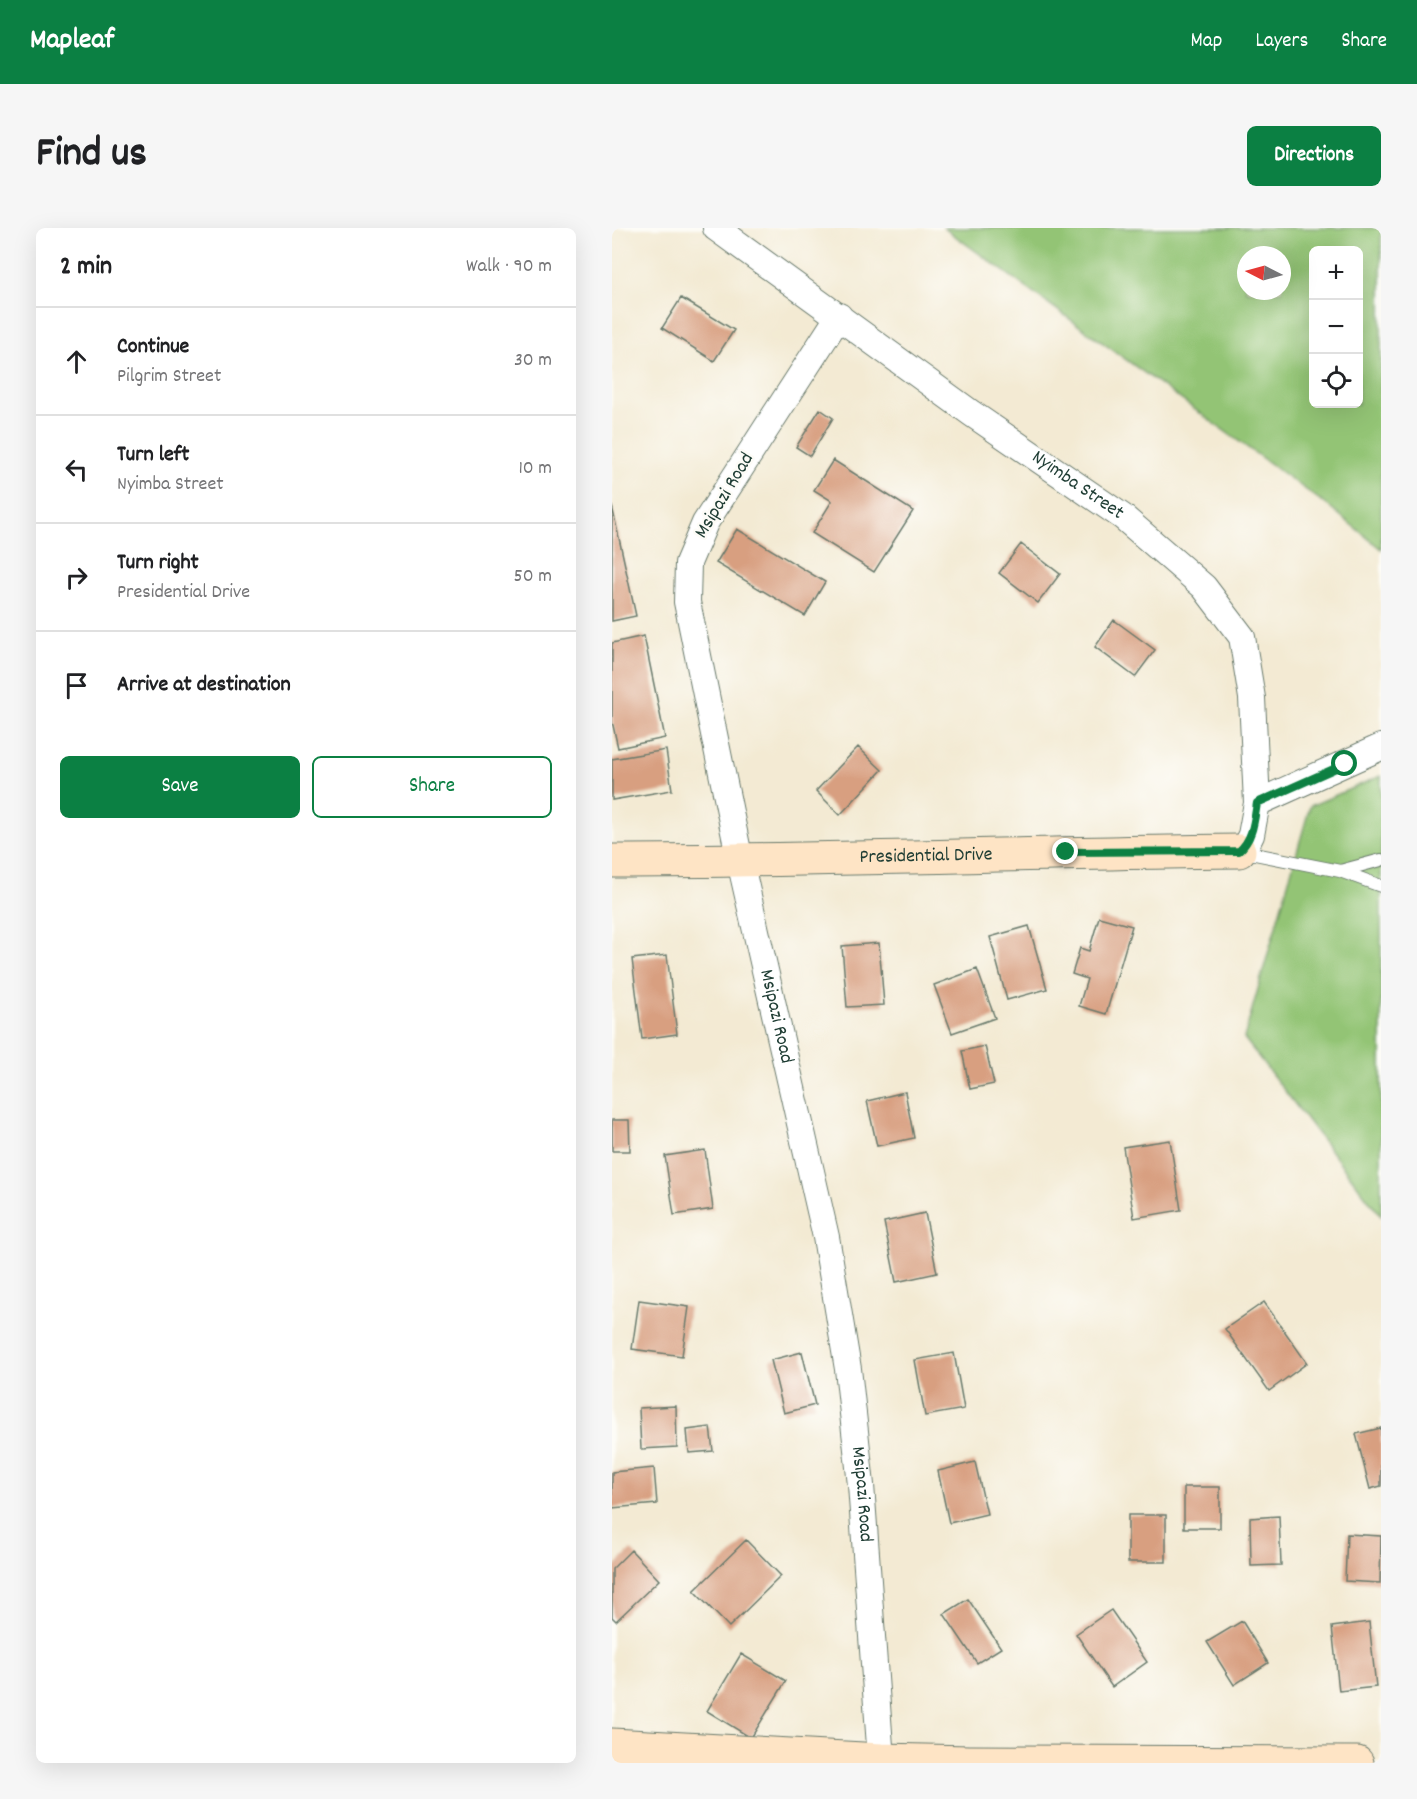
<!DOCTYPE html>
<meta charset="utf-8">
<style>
:root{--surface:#fff;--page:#f6f6f6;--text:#202124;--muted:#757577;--line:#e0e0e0;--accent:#0b8043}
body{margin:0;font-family:Dekko,sans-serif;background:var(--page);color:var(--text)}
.controls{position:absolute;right:18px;top:18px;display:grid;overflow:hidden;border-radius:9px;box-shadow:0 6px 24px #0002}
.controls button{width:54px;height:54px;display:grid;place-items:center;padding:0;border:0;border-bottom:2px solid var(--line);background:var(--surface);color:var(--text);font:30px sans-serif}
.compass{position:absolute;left:625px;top:18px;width:54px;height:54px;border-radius:50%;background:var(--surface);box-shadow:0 6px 24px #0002;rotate:276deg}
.stop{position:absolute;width:18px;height:18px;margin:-14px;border:4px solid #0b8043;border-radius:50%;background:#fff}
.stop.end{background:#0b8043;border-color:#fff;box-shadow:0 2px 6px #0008}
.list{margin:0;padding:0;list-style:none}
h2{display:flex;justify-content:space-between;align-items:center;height:78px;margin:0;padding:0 24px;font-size:26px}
h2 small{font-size:20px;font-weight:400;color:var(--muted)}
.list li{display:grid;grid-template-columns:39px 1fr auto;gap:18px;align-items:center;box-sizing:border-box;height:108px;padding:0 24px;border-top:2px solid var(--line)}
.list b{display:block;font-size:22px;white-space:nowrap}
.list p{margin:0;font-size:20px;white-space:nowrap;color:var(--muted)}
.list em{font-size:20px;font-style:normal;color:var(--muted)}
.actions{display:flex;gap:12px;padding:18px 24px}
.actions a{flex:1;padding:14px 0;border:2px solid var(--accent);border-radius:9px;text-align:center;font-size:21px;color:var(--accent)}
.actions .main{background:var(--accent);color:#fff}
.icon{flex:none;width:33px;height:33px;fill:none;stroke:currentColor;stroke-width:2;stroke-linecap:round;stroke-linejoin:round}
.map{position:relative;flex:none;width:769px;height:1535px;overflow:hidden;border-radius:9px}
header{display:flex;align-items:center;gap:36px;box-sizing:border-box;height:84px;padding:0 30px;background:var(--accent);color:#fff}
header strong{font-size:28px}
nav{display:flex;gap:33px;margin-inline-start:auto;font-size:21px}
.intro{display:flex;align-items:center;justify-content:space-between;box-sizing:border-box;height:144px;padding:0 36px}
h1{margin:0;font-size:42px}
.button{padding:15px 27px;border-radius:9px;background:var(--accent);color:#fff;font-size:21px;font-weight:700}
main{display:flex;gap:36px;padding:0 36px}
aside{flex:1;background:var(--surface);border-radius:9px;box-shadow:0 6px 24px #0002}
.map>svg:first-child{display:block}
</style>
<header>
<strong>Mapleaf</strong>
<nav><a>Map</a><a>Layers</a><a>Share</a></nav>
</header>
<div class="intro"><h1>Find us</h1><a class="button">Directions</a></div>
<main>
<aside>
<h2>2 min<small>Walk · 90 m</small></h2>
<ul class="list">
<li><svg class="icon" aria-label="ahead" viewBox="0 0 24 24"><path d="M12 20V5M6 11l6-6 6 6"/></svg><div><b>Continue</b><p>Pilgrim Street</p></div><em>30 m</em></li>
<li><svg class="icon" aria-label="left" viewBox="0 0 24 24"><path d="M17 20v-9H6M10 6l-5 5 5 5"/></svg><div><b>Turn left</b><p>Nyimba Street</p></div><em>10 m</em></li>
<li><svg class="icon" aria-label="right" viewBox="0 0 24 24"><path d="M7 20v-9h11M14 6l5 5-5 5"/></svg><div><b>Turn right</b><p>Presidential Drive</p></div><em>50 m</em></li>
<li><svg class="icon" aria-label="arrive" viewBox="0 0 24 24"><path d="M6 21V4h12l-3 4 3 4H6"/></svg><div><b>Arrive at destination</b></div></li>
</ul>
<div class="actions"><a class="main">Save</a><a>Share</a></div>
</aside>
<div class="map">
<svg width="769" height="1535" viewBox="0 0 769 1535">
<rect width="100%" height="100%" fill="#fdfcf7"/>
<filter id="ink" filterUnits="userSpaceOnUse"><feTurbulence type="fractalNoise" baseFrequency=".0167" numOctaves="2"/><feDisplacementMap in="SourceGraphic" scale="12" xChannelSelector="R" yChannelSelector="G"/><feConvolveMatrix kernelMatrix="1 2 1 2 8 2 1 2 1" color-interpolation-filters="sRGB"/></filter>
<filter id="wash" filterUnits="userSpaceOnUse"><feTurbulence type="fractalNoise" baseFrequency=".008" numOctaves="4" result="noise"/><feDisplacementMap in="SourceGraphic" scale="24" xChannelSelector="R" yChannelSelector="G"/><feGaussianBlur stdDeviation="1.35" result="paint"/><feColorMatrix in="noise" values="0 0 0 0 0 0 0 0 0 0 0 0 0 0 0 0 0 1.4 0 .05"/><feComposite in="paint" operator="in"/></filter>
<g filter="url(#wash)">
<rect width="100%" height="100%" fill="#f3ead3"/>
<path fill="#93c475" stroke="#598054" stroke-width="1.5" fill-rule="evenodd" d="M332,0H769V321L719,280ZM702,22H746V176H702ZM634,27H670V63H634Z
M769,548V988L632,810L698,578Z"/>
<g id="blocks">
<path fill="#d89f80" d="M69,70L122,102L102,133L50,100Z
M208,181L221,190L198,228L184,219Z
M221,232L301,283L262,344L200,305L220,273L202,262Z
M0,278L24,388L0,393Z
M125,301L213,354L193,388L104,335Z
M409,316L448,346L426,375L387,345Z
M502,392L543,422L523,449L483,419Z
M32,408L53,510L6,520L0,493V415Z
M246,519L270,542L228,587L204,563Z
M54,522L60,562L0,572V531Z
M487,689L520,698L494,786L467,778L475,751L460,746L468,720L477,723Z
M417,698L435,761L395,772L378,709Z
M267,715L272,777L235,779L230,718Z
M55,727L65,806L30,811L20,731Z
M365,741L383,790L340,805L322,757Z
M373,818L382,856L358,861L350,823Z
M293,864L302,910L265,918L255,873Z
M0,892H17L18,923H0Z
M558,912L569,982L522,990L511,919Z
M93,922L101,981L62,987L53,928Z
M313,985L325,1045L284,1054L272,994Z
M27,1072L77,1079L70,1128L20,1121Z
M652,1074L695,1135L657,1163L613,1101Z
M190,1124L203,1177L172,1185L159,1132Z
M342,1125L352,1181L313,1188L303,1132Z
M64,1178L65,1219L29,1221L27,1180Z
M98,1199L101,1223L77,1225L75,1202Z
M769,1200V1258L758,1261L744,1206Z
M363,1234L375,1286L337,1295L326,1243Z
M42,1240L45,1276L0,1280V1244Z
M572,1259H608V1300H572Z
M516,1287H554V1334H516Z
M667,1288L669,1337L639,1338L638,1290Z
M735,1306L769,1308L768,1355L733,1353Z
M134,1312L169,1348L117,1399L82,1363Z
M19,1322L47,1352L4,1393L0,1389V1341Z
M356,1371L389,1420L365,1435L332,1386Z
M499,1382L535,1434L500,1459L464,1406Z
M630,1393L656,1435L622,1457L595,1414Z
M757,1394L764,1459L727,1463L720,1399Z
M129,1426L174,1453L139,1510L95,1483Z"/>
</g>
</g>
<g filter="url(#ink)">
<use href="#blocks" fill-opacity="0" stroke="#697a6c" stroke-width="1.5"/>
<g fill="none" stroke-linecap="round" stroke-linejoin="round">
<defs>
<path id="lane" d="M628,623L728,643L769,658
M728,643L769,632"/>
<g id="street">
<path id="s1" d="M104,0L359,185L511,289L592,359L630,409L640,470L645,575L639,607L634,617L627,623"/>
<path id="s2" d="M227,88L93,295L76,335L75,374L128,633L214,1009L236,1141L249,1257L269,1532"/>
<path d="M645,575L769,519"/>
</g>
<g id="secondary">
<path id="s3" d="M0,633C209,633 418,625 627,623"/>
<path d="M0,1517L269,1532L357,1534L745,1535"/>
</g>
</defs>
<use href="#lane" stroke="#697a6c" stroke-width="14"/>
<use href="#street" stroke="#697a6c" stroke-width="28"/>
<use href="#secondary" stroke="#697a6c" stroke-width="35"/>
<use href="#lane" stroke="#fff" stroke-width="12"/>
<use href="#street" stroke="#fff" stroke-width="26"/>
<use href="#secondary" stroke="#fee4c5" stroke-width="33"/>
</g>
</g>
<g fill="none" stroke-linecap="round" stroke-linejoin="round" filter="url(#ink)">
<path stroke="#0b8043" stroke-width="8" d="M454,624L627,623C641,611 642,593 645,575L733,536"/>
</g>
<g text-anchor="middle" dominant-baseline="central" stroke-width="5" stroke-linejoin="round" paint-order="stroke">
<g font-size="20" fill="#1f3d34" stroke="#fdfcf7">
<text stroke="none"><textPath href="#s1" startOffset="444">Nyimba Street</textPath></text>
<text transform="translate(113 268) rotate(-59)">Msipazi Road</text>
<text stroke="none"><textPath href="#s3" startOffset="314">Presidential Drive</textPath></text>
<text stroke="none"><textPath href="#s2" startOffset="753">Msipazi Road</textPath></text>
<text stroke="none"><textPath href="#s2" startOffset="1239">Msipazi Road</textPath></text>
</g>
</g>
</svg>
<div class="controls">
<button>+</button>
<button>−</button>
<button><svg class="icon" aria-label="locate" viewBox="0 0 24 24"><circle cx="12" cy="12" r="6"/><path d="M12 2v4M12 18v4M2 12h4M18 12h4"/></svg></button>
</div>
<svg class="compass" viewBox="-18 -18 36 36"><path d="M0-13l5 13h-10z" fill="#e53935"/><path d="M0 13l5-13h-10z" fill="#757577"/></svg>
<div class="stop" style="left:733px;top:536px"></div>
<div class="stop end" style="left:454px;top:624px"></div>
</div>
</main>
